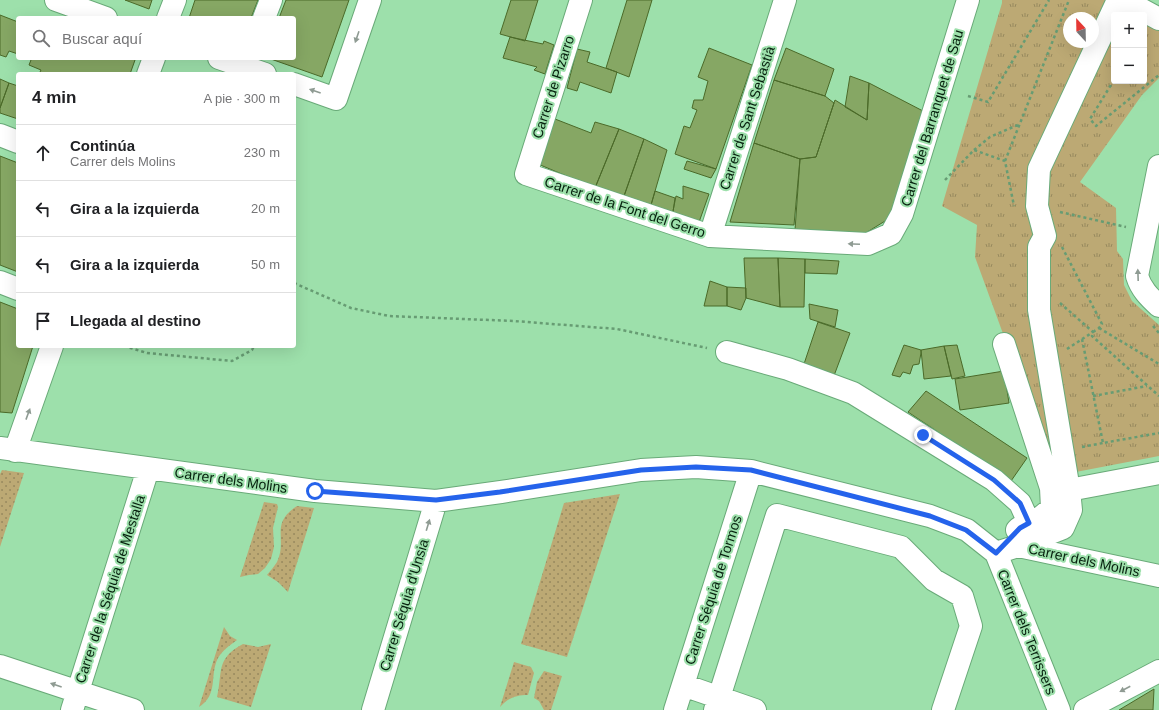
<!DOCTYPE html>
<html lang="es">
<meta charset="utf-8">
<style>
:root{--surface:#fff;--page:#f2f2f2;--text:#202124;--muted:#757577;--line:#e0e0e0}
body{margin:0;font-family:Helvetica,sans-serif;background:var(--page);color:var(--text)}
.controls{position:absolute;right:12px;top:12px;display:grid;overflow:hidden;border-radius:4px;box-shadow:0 4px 16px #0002}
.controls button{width:36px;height:36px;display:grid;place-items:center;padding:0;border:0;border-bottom:1px solid var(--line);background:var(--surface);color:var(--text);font:20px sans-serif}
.compass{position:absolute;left:1063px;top:12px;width:36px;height:36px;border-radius:50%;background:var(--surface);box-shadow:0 4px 16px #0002;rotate:338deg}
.stop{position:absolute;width:12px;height:12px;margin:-9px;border:3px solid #2563eb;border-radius:50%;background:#fff}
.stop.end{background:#2563eb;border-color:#fff;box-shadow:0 1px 4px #0008}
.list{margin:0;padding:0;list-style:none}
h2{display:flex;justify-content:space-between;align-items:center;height:52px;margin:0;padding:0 16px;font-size:17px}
h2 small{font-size:13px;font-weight:400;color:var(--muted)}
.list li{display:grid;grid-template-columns:26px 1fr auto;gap:12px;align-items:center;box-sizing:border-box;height:56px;padding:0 16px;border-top:1px solid var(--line)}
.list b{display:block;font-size:15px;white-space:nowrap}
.list p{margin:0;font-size:13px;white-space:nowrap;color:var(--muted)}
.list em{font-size:13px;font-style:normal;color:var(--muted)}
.icon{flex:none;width:22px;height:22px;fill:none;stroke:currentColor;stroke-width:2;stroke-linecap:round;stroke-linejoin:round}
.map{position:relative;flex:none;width:1159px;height:710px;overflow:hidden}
.search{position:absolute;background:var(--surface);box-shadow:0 4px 16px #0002;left:16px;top:16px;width:280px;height:44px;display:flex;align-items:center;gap:10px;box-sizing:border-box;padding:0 14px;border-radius:4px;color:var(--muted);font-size:15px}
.panel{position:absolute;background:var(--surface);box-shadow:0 4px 16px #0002;left:16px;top:72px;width:280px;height:276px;border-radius:4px}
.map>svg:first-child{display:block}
</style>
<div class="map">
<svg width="1159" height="710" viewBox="0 0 1159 710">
<defs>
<pattern id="grass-dots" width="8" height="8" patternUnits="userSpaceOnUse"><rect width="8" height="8" fill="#bca974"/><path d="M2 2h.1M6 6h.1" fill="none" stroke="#97895e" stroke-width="1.8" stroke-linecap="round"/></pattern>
<pattern id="park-tufts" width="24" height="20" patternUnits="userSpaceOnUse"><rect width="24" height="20" fill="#bca974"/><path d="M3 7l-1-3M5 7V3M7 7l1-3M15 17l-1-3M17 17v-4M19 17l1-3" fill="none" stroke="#97895e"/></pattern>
</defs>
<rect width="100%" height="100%" fill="#9de0ab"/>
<path fill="url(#grass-dots)" d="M2,470L24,473L0,547V474Z
M620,494L567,657L521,644L564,503Z
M264,502L277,504L278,507L273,528L274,547L271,559L265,568L258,574L249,575L240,577Z
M297,506L314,508L288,592L278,582L267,575C270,571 274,567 277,562C288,539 269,524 297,506Z
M224,627L230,636L237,640C230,645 222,651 218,658C209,676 219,694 199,707Z
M243,644L258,647L271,644L251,707L217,697C223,672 215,659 243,644Z
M514,662L531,667L534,673L528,695C516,695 508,698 500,707Z
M544,671L562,676L551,710H544L539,701L534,698L537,682Z"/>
<path fill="url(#park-tufts)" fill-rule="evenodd" d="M1002,0H1108L1135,15H1114V81H1144V20L1159,28V78L1142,95L1080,182L1116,208L1117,251L1123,259L1124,285L1132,301L1159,325V456L1055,476L975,257L977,225L942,206L1002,3ZM1069,18H1093V42H1069Z"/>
<path fill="#86a764" stroke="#4b6a29" d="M125,0H152L149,9Z
M195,0H258L251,18H189Z
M286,0H349L322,77L268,58H294V18H279Z
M511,0H538L525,41L500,34Z
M627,0H652L629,77L606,68Z
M0,15L18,22V54L9,51L6,57L0,55Z
M510,37L543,44L544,41L554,45L545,74L534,70L537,67L503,58Z
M709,48L752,65L716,169L675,154L684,126L690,128L697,110L692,108L694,100H703L708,81L698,77Z
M786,48L834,69L825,96L774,80Z
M577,49L590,52L587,62L617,72L611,93L580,82L577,91L567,88Z
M27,58H131L135,60L130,74H39L41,70L29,65L31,60Z
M850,76L869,83L867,120L845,107Z
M0,79L9,83L0,108Z
M774,80L825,96L834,103L816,157L800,159L754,143Z
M9,83L18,86V119L0,113V108Z
M869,83L923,111L890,218L864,234L795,230L800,159L816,157L835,100L867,120Z
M555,119L591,133L595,122L619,129L595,188L538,164Z
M619,129L644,139L623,199L595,188Z
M644,139L667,150L651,205L624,196Z
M754,143L800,159L794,225L730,222Z
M0,156L18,163V272L0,265Z
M687,161L716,169L711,178L684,169Z
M683,186L709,194L698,225L672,216L676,196L683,199Z
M655,191L675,198L673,212L651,205Z
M744,258H778L780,307L746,298Z
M778,258L805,259L804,307H780Z
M805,259L839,261L837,274L805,273Z
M710,281L727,287V306H704Z
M727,287L746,288V298L741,310L727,306Z
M0,302L18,309V346H33L12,413L0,412Z
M809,304L838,310L835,327L810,319Z
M818,322L850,333L832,381L802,370Z
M904,345L921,350V353L919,364L913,365L910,374L903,372L900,377L892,375Z
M957,345L965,376L952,379L944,346Z
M944,346L951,376L924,379L921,350Z
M1004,371L1009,403L960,410L955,379Z
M926,391L1027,458L1011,481L908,412Z
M1154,689L1153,710H1119Z"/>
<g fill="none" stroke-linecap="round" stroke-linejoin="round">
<defs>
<path id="minor" d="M56,0L106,18
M581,0L526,174L710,236L868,244L891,234L902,214L968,0
M1124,0L1159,19
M168,18L175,0
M264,18L271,0
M219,58L265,74
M148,74L154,58
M294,84L336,99L370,0
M0,135L18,142
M1159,166L1137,276C1141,289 1149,297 1159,306
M710,236L785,0
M0,282L18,289
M1004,344L1051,488L1052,508L1041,517L1019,528L1017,530
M727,352L788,369L853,393L994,480L1020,503L1029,523
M0,448L315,491L436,501L501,492L641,470L696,467L751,471L930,516L967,530L996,553L1059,710
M15,451L52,346
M1069,490L1159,473
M1018,546L1159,576
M996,553L1018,546L1063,528L1071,510L1069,490L1039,310V247L1045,236L1037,206L1039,169L1118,0
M0,666L133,710
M683,685L755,710
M72,710L148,469
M373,710L436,501
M675,710L751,471
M715,710L777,515L901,547L934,580L962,596L971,626L943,710
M1085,710L1159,671"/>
</defs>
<use href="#minor" stroke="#69aa78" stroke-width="24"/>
<path stroke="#679c73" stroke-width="2.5" stroke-dasharray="3 3" stroke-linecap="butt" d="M1114,80L1090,119L1096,126L1159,75
M968,96L988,102L1049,0
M974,150L990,137L1020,124
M1005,161L1069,0
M945,180L974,150L1005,161L1014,206
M1060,212L1126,227
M1062,247L1102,324L1099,328L1093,332L1092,336L1159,396
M294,283L351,308L389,316L514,321L617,329L707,348
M1060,303L1093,332L1067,349
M1153,326L1159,333
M1099,328L1159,364
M1082,339L1103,443L1159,433
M124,346L147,353L232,361L252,350L254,346
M1093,396L1147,386
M1082,447L1103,443"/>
<use href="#minor" stroke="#fff" stroke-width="22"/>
</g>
<defs><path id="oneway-solid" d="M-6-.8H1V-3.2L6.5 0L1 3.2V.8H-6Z"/></defs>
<g fill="#8f9b93">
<use href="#oneway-solid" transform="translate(357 37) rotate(109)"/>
<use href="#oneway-solid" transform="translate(315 91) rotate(-161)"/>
<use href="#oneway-solid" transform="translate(854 244) rotate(-177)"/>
<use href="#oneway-solid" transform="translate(1138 275) rotate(-92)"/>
<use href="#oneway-solid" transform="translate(28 414) rotate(-70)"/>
<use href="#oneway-solid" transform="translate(428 525) rotate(-73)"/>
<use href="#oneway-solid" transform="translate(56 685) rotate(-161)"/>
<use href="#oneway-solid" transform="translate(1125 689) rotate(152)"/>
</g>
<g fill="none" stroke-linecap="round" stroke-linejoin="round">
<path stroke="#2563eb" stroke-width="5" d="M315,491L436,500L500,492L641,470L696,467L751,470L930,516L966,530L996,553L1020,528L1029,523L1020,503L994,480L923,435"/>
</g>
<g text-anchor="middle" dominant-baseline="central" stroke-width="4" stroke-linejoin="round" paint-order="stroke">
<g font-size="14" fill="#06210e" stroke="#9de0ab">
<text transform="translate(553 87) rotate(-72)">Carrer de Pizarro</text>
<text transform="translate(747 118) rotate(-72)">Carrer de Sant Sebastià</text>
<text transform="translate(932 118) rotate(-73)">Carrer del Barranquet de Sau</text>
<text transform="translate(625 207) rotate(18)">Carrer de la Font del Gerro</text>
<text transform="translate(231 480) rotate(8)">Carrer dels Molins</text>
<text transform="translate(1084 560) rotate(12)">Carrer dels Molins</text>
<text transform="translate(110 589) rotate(-72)">Carrer de la Séquia de Mestalla</text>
<text transform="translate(713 590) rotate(-72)">Carrer Séquia de Tormos</text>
<text transform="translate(404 605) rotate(-73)">Carrer Séquia d'Unsia</text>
<text transform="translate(1027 632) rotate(68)">Carrer dels Terrissers</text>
</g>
</g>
</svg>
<div class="controls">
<button>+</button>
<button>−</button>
</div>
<svg class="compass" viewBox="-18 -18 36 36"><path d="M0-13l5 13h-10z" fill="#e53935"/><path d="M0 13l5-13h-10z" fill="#757577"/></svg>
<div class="stop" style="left:315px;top:491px"></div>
<div class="stop end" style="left:923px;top:435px"></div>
<div class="search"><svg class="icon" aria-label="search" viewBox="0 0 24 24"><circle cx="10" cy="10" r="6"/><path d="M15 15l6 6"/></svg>Buscar aquí</div>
<section class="panel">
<h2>4 min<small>A pie · 300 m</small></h2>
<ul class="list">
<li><svg class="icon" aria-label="ahead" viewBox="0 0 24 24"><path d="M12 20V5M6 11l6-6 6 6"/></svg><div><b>Continúa</b><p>Carrer dels Molins</p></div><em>230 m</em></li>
<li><svg class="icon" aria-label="left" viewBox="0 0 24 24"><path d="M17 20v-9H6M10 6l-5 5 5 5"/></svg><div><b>Gira a la izquierda</b></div><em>20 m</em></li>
<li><svg class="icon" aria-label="left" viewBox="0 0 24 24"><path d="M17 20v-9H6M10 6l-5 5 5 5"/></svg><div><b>Gira a la izquierda</b></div><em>50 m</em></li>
<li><svg class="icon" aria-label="arrive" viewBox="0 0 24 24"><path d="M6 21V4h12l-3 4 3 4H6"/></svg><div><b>Llegada al destino</b></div></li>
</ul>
</section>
</div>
